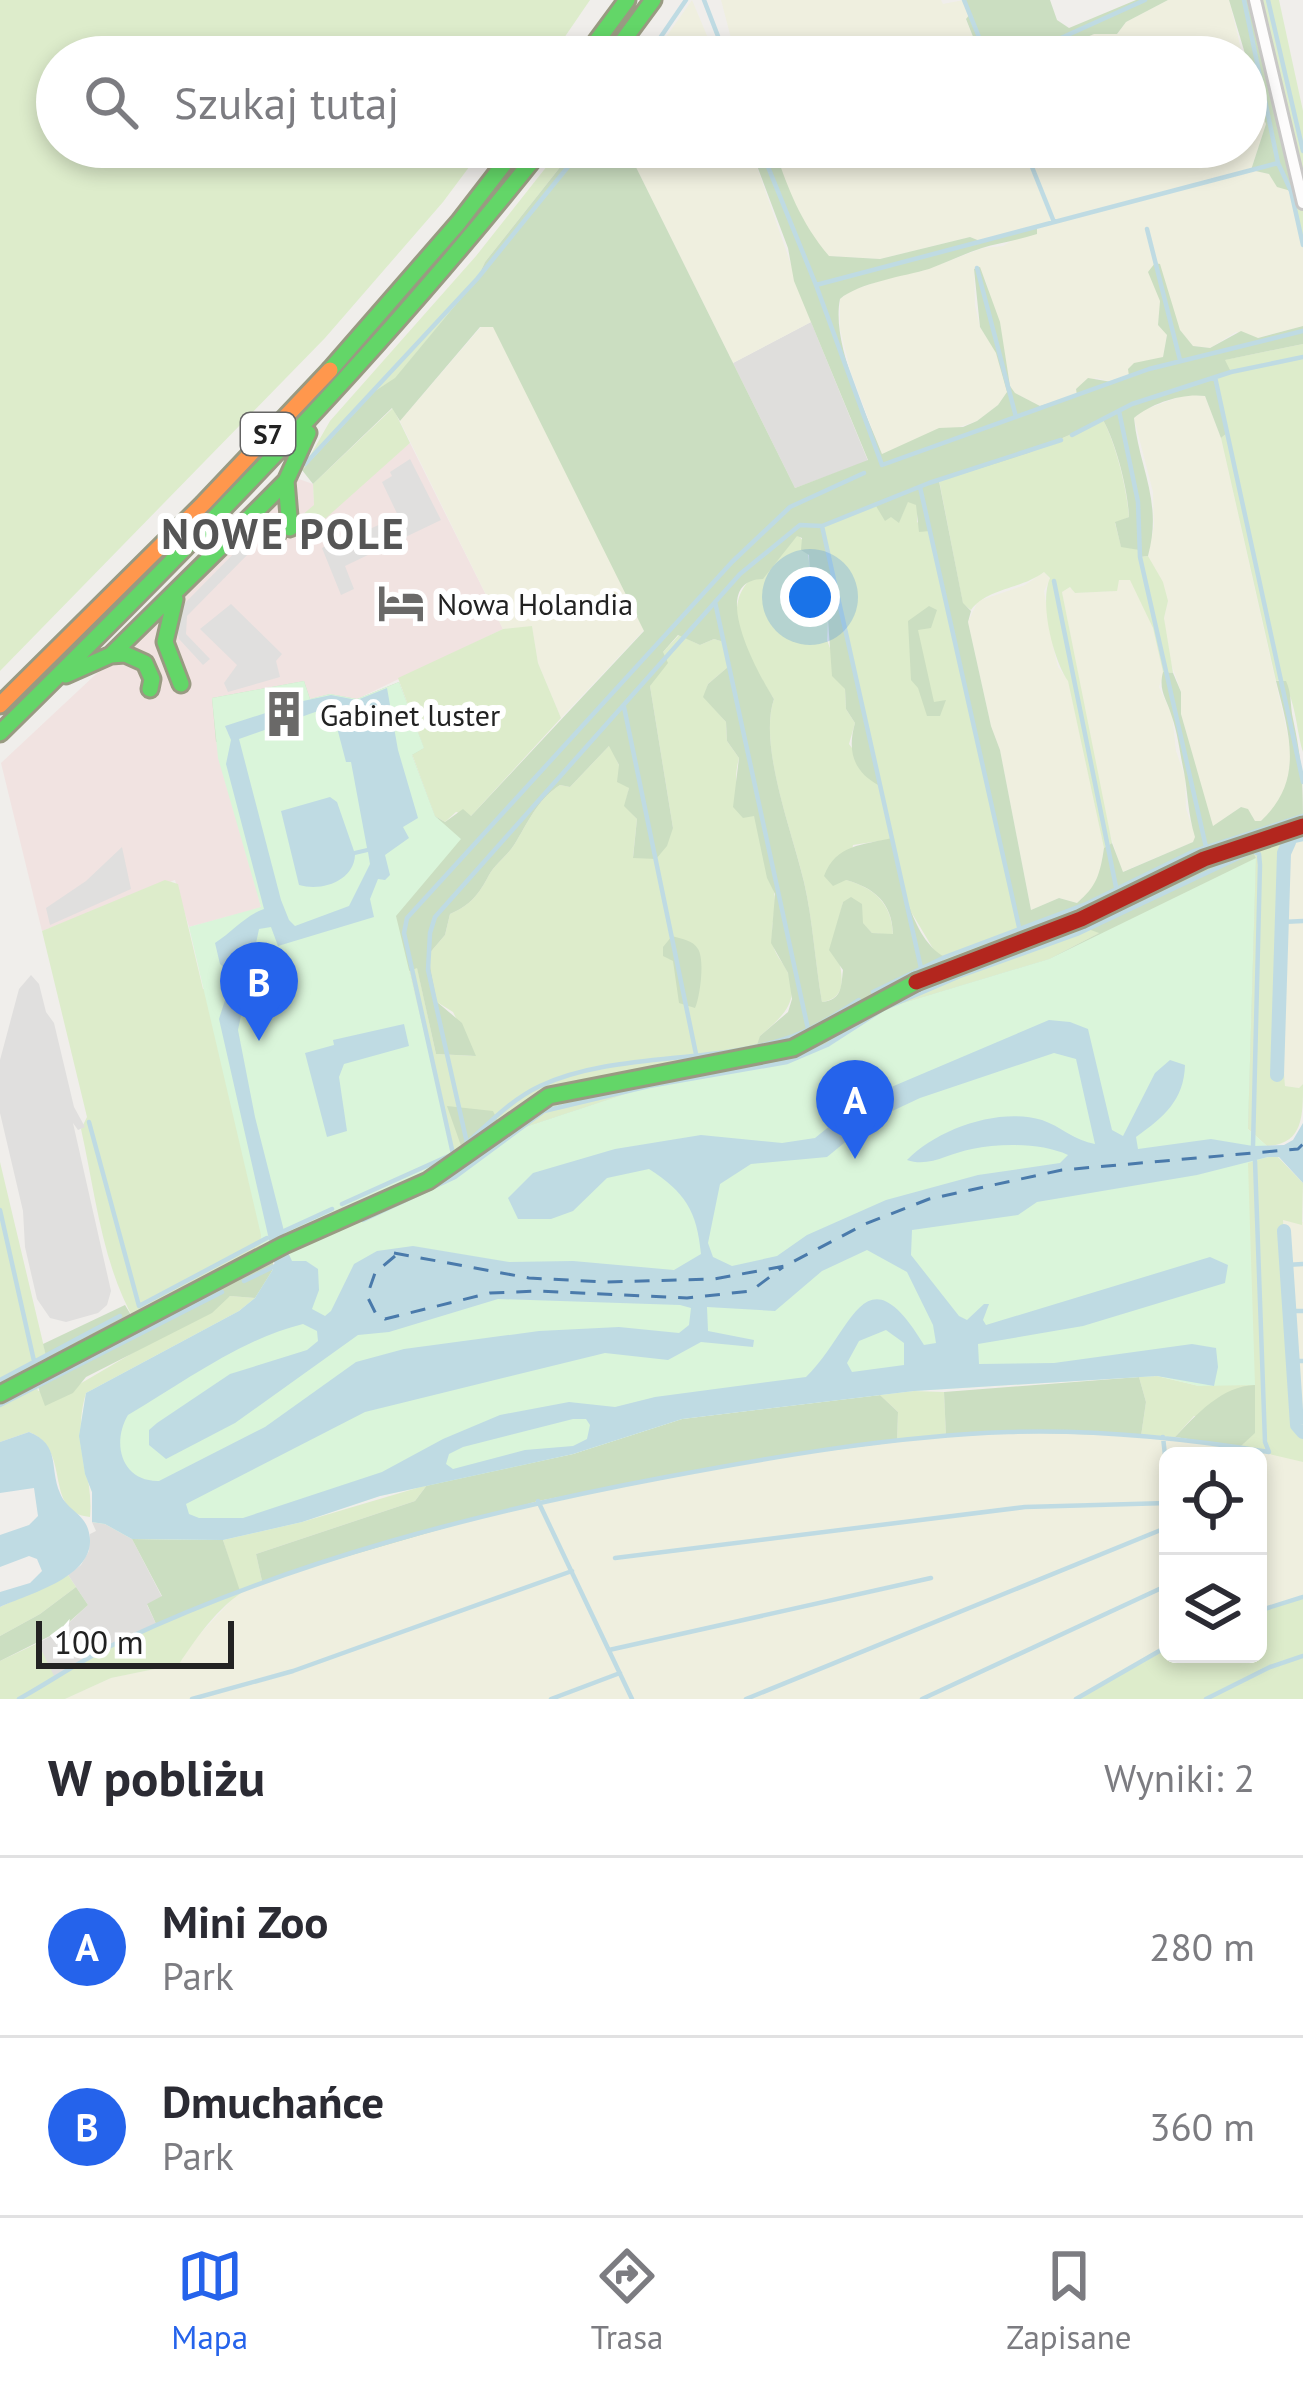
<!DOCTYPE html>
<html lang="pl">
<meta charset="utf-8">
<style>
:root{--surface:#fff;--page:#f7f7f7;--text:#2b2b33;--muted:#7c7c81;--line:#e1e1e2;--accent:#2563eb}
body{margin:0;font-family:"PT Sans",sans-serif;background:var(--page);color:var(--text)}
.controls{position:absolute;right:36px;bottom:36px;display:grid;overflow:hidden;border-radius:18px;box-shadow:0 6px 18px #0003}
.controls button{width:108px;height:108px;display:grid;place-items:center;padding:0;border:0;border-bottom:3px solid var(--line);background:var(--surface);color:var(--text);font:60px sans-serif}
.scale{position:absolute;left:36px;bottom:30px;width:198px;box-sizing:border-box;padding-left:12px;border:6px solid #222;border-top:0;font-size:33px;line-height:42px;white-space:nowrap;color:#222;-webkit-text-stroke:9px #fff;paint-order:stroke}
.you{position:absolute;left:810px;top:597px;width:42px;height:42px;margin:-30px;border:9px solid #fff;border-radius:50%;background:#1a73e8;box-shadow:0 0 0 18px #1a73e833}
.badge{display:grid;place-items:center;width:78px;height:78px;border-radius:50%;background:var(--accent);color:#fff;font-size:39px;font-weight:700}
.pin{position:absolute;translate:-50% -99px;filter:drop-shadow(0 3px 6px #0008)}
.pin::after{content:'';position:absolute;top:63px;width:42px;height:36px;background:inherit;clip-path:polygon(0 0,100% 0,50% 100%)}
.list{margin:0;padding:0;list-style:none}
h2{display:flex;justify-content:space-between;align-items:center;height:156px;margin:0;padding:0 48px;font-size:51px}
h2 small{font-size:39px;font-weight:400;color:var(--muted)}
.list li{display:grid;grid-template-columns:78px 1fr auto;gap:36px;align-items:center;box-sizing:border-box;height:180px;padding:0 48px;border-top:3px solid var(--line)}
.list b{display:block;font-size:45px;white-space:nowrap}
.list p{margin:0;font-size:39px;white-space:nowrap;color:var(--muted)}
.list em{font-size:39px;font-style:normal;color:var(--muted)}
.icon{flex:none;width:66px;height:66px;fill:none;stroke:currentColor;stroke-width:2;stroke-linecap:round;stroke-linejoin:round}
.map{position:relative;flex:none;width:1303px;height:1699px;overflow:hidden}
.search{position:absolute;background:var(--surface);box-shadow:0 6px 18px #0003;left:36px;right:36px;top:36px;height:132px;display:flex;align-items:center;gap:30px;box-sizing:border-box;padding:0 42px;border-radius:66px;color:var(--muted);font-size:45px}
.sheet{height:516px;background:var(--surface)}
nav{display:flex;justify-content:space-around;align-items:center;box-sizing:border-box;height:168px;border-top:3px solid var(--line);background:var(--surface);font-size:33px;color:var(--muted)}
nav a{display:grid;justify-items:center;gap:6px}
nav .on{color:var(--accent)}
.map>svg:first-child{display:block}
</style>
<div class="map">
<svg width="1303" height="1699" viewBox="0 0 1303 1699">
<rect width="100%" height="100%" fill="#f0eeeb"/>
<path fill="#dfdedc" d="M811,322L868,461L795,488L733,363Z
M92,1522L105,1524L132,1539L162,1597L147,1605L157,1626L117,1643L54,1679L38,1643L59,1632L88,1605L68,1575L81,1565L89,1551L90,1534L96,1531Z"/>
<path fill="#f1e3e1" d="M410,443L503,629L357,699L330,694L309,699L304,681L213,698L261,908L189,927L175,880L42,931L1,763L204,573L296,478L313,484L315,524Z"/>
<path fill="#efefdf" d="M692,0L716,57H652Z
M721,0H941L943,4L964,0L970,14L966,20L981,57H736Z
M1168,0H1229L1243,57H1042L1094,34H1117L1126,22Z
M1246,78L1266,124L1251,170L1269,174L1291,191L1303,245V326L1257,338L1236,332L1210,348L1193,346L1179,330L1162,272L1157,285L1167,335L1163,357L1141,364L1129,376L1112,382L1096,378L1076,389L1078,394L1040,406L1015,393L1010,386L987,284L979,267L974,269L975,306L980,327L996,352L1007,392L998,405L977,421L882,454L851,373L840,329V299L851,291L904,272L922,271L983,248L1003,246L1035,227L980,241L970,237L880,259L828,256L811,235L788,191L774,147H1010L1014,161L1039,169L1035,147H1246Z
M626,147H750L811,322L733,363Z
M481,327H494L644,630L561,718L538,663L532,627L503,629L400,421Z
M1187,394L1205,396L1221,438L1297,777L1281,807L1261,821H1255L1248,810L1241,807L1212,827L1181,714V692L1167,651L1164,618L1168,601L1148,556L1154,526L1153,492L1134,418L1144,410Z
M1044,572L1050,579L1044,591L1053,646L1058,667L1068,680L1104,848L1098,882L1092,890L1077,903L1059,898L1031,910L1000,750L991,726L968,622L978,601L1025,585Z
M1119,579H1130L1135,587L1153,628L1163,672L1159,687L1172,715L1176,751L1185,777L1186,809L1196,837L1193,842L1122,872L1108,827L1062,592L1070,587L1075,593L1116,591Z
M1303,839V1084L1299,1088L1285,1086L1283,1060L1278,1056L1284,853L1289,842Z
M1283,1219L1303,1222V1432L1297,1425Z
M1011,1432L1175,1437L1269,1452L1303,1462V1597L1258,1611V1456H1168V1646L1076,1699H65L111,1678L178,1664L199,1635L240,1591L404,1537L538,1501L755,1460L946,1436Z"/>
<path fill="#ddeccb" d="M0,0H590L551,57H57V147H484L443,202L325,338L0,671Z
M1255,0H1279L1303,111V245L1291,191L1299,188Z
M562,147H576L485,262L477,279L395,379L375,391L302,470L330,421L476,256Z
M1303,344V752C1296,730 1296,697 1281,680L1276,681L1221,438L1227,433L1215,377L1230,372L1224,360Z
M393,408L410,443L326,518L304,525L301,516L314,505L313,484Z
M1103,420C1116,444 1127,489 1129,517L1115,523L1121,546L1140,550L1141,557L1148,556L1163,582L1168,601L1164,618L1173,673L1163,672L1153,628L1130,580H1119L1117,591L1075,593L1070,587L1062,592L1112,843L1104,848L1068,681C1053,659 1039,602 1050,578L1044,572C1022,589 987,588 971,610L963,604L939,480L1029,453Z
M908,501L917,505V522L930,531L1020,929L1018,943L1081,919L1101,932L1049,959L883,1009L844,1034L838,1025L935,952L907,905L892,839L853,845L846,880C874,888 892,903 893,935L872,933L843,902C841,912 837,922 836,932C833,956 858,996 822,1002C815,963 813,921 804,882C793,834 758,746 774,699C756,670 719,616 747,583C762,566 781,551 797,535C810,544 809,563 810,578L820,586L828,620L827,640L845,689L846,709L855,723L849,744L879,785L822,526L876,506L899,522Z
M532,626L538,663L561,718L471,816L456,812L445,822L435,816L412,754L424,748L398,678L503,629Z
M679,635L700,645L714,639L724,642L729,666L708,684L704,697L726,722L727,741L739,758C730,793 745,790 755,818C763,841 768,869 774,892C777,907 771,924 772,939C773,954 783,961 788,973C801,1003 780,1018 760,1036L772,1064L649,1086L513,1131L469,1166L456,1165L409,970L417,967L436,1054L475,1056L453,1012L437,1002L428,955L445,935L450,914C471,905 479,894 489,875C495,864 507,856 514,845C528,823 536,801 560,785L570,787L610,745L629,788L625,806L637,819L633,857L673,828L650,686L663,652Z
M1303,826V839L1289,842L1284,853L1278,1056L1283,1060L1285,1086L1299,1088L1303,1084C1303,1117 1303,1144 1267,1146L1248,1129L1256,858L1249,843Z
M165,880L178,884L203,989L229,990L272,1252L135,1321C102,1265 95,1191 81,1129L87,1117L42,931Z
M1268,1157H1278L1303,1183L1302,1225L1283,1220L1297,1425L1303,1432V1462L1240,1447L1255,1432L1194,1416L1175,1437L1141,1436L1146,1402L1139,1377L1157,1376L1199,1386L912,1230Z
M0,1162L49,1368L34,1376L38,1391L78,1385L230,1296L255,1298L239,1311L86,1393C71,1444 94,1472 90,1517C42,1512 73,1449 29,1432L0,1442Z
M914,1391L944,1392L946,1436L897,1442L898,1412L880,1395Z
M427,1485L415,1501L256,1554L262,1581C224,1598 201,1631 179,1664L111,1678L65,1699H0V1661L38,1643L55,1678L117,1643L239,1591L223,1540L302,1522Z
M68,1575L76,1587L40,1614L0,1636V1607Z
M1303,1597V1699H1076L1168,1646V1654H1258V1611Z"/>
<path fill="#cbdec1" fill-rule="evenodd" d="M964,0H1050L1057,20L1069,28L1136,0H1168L1126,22L1117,34H1094L1042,57H981L966,19L970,14Z
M1229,0H1255L1300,188L1291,191L1277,187L1269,174L1251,170L1266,124L1246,78V57Z
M576,147H626L795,488L868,460L794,281L788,248L750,147H774C787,187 801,223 829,256L880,259L970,237L980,241L1037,227V234C1019,240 999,243 982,248C964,254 947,262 929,269C905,276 858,283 840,299C831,344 866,412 882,454L939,428L963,427L977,421L998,405L1007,392L996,353L980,327L974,269L980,267L1000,322L1010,386L1015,393L1040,406L1077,395L1076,389L1088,378L1112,382L1129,376L1128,369L1134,363L1163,357L1167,335L1158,325L1160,301L1148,272L1155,263L1160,264L1180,330L1193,346L1210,348L1241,331L1258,338L1303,326V344L1225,360L1231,372L1215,378L1227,433L1221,438L1205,396C1182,393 1152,403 1134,418C1139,469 1163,501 1148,556L1140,557L1139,550L1121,547L1115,522L1129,517C1128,490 1116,443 1103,420L1029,453L939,481L963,603L971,611L968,622L991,726L1000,750L1031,910L1059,898L1077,903C1097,886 1100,874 1104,848L1112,843L1123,872L1193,842L1195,837C1188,814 1188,794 1184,772C1180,754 1178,734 1172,717C1167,699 1158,691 1163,672L1173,673L1181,692V714L1213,826L1241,807L1248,809L1255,821H1261C1303,781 1291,739 1276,681H1286C1292,694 1290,706 1293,719C1302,761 1303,783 1303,826L1249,843L1256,858L1248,1129L413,1226L357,700L216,742L212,698L304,681L310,699L330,694L357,699L399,682L424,748L412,755L435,816L445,822L463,809L471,816L644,631L493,327H480L400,421L392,408L313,484L302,470L375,391L395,378L477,279L485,262ZM908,502L916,505L919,532L930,531L1020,929L1018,944L1081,919L1088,929L1099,933L1049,959L883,1009L844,1034L838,1026L934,974L945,957C911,940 899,872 892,838C863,845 836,844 824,876L833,886L846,880C874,888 892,902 893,934L872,933L863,923L862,904L851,897L843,902L829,950L843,970C841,987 842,1000 822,1002C815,962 813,921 804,882C793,834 758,745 774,699C760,677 705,580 763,579L797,536L802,538L801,550L809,555L810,578L820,586L828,620L832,676L845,689L846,709L855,723C847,751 853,772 880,786L822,526L876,506L885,521L891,517L899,523ZM678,635L700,645L714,639L724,642L729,666L708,684L703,697L726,722L727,741L739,758L733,807L743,818L754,816L767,878L775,894L771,943L788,973L792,999L788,1012L760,1036L757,1045L771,1064L649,1086L513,1131L469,1165L465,1157L502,1129L493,1111L447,1106L465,1157L456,1164L409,971L417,968L436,1054L476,1056L462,1023L437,1002L428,955L445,935L450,914C471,905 479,894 489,875C495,864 507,856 514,845C528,823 536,801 560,785L570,787L609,746L619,765L617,782L629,788L624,806L637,819L633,858L656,859L667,846L673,828L650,686L668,663L663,652Z
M929,606L937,610L931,628L918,630L934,702L946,700L940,716H927L918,688L911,680L908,621Z
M672,936C681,939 693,940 698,949C705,960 700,997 695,1008L679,1003L673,961L663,956V947Z
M272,1252C276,1273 268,1282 255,1298L230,1296L212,1313L86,1377L73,1393L45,1406L34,1376L49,1368L43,1344L125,1305L134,1320Z
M1139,1377L1146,1402L1141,1436L1011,1432L946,1436L944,1392Z
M1255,1385V1433L1240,1447L1175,1437C1197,1414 1222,1386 1255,1385Z
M880,1395L898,1412L897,1442L755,1460L538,1501L262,1581L256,1554L415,1501L427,1485L573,1454L682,1419Z
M132,1539L223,1540L240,1591L157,1626L147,1604L162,1596Z
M76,1587L88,1605L58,1632L0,1661V1636L40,1614Z"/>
<path fill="#daf5da" d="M304,681L310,699L330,694L357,699L399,682L424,748L412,755L435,816L461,839L396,916L456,1164L465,1158L470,1165L513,1131L649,1086L787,1062L827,1045L883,1009L1049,959L1256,858L1248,1129L1267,1146L1268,1157L1248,1163L1255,1385L1199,1386L1157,1376L914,1391L682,1419L573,1454L380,1496L302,1522L223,1540L132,1539L105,1524L92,1522V1492L85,1474L79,1436L86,1393L239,1311L255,1298L275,1266L272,1252L260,1250L261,1235L189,927L261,907L218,758L212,698Z"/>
<path fill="#e0dfde" d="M410,459L441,520L345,566L354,589L341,595L322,548L342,537L350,549L358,545L354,536L392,519L395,525L403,526L382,482L392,476L390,472Z
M249,538L258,544L187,616L186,634L210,659L203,665L179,639L176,623L183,605Z
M231,604L282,654L276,661L280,677L228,692L224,683L237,665L200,629Z
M122,847L131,889L50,925L46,908L86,881Z
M31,975L39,984L46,1012L54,1023L74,1107L85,1127L78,1130L73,1123L111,1291L107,1305L98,1313L66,1322L50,1318L37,1299L25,1247L23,1211L0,1113V1060L19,989Z"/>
<path fill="#bfdbe3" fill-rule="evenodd" d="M387,688L398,750L418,818L403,827L409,838L385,855L390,875L385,880L378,879L370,899L374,917L278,946L271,927L259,929L238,1030L255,1117L284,1231L285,1246L292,1261H306L318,1269L319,1290L312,1309L325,1316L331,1311L354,1264L377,1251L413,1246L509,1262L573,1261L674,1270L701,1254C697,1211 685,1192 649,1169L607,1178L573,1211L551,1219H518L508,1198L533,1173L615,1149L701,1135L782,1143L815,1138L863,1099L1049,1020L1070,1022L1088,1029L1112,1130L1123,1136L1155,1073L1170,1060L1185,1065C1184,1100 1164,1117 1136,1137L1138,1149L1211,1139L1253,1146L1284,1145L1293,1140L1303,1123V1183L1279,1157H1268L1197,1175L1037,1202L1018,1215L912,1230L911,1255L959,1316L967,1320L984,1304H989L983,1320L986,1325L1210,1257L1228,1265L1225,1283L1083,1326L978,1344L979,1364L1054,1363L1192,1344L1216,1348L1218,1367L1214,1386L1157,1376L914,1391L682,1419L573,1454L380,1496L302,1522L223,1540L132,1539L105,1524L92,1522V1492L85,1474L79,1436L86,1393L239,1311L255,1298L275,1266L219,1019L233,975L220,964L215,943C232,932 246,915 264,909L226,764L231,740L225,726L303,701L331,695L357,700ZM318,711L335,720L346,762H351L367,848L354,851L337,802L330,797L281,811L299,885C323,892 354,880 355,855L368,852L370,864L349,906L295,926L289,920L281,900L239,739ZM1054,1053L1076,1059L1095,1144C1075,1141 1060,1126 1042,1120C999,1107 937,1129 907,1160C929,1168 949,1153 972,1149C1001,1143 1042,1143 1068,1155L1060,1163L978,1175L886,1200L807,1235L777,1256L732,1266L713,1257L708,1243L720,1184L751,1164L827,1157L871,1121L920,1098ZM867,1250L907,1272L933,1325L936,1343L924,1345C864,1246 853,1332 806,1377L655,1397L615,1407L569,1402L500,1415L443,1439L382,1472L243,1518H199L189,1514L186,1504L365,1412L605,1353L668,1360L701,1342L753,1347L754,1340L708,1331L707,1307L775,1311L822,1271ZM498,1299L680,1305L691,1308L689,1325L679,1333L619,1327L539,1331L404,1349L356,1362L265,1427L159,1481C122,1482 111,1444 128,1415C183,1383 241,1339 303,1324L317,1331L318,1341L307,1350L230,1374L157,1423L149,1430V1445L166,1459L235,1423L358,1335L389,1332ZM886,1330L904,1343V1365L852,1372L847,1363L859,1341ZM573,1419H586L590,1425L587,1439L573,1446L525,1450L453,1469L446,1464L449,1454L463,1447Z
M404,1024L409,1046L344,1064L339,1077L347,1131L327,1137L305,1053L334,1045L333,1040Z
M29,1432C61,1445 49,1467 60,1493C66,1509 83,1513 88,1529C103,1575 31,1593 0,1607V1592L30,1583L42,1571L37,1559L29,1556L0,1567V1535L29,1525L38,1516L34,1488L0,1493V1442Z"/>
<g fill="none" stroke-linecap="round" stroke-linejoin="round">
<path stroke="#bfdbe3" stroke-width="4.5" d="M704,0L726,57
M964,0L987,57
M1244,0L1278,163L1291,191L1303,245
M1268,0L1303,151
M647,57L686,0
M1019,57L1145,0
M760,147L816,285L882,465L1149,369L1303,331
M1024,147L1054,222
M1147,229L1180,360
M977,268L1016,417
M816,285L1278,163
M1215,377L1303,782
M1119,411L1138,502L1140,557L1206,847
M1072,435L1132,404L1231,372L1303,357
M305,464L477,279L584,147
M920,487L1019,927
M822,526L921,968
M1054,581L1116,887
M715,602L808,1029
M624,707L696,1054
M1289,842L1303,839
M1282,922L1303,921
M873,992L945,957L1086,904L1192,852L1303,816
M859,1000C835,1015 812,1030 785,1039C708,1064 614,1052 540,1086C512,1099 489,1123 467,1143L428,970L430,933L435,917L740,574L800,525L822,526L929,483L1061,440
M89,1122L139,1306L267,1238
M342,1204L453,1154L404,933L407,918L732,562L790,507L864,473
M0,1210L34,1361
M363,1220L455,1177L544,1111L649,1086L787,1062L827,1045L883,1009L960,976L1077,934L1253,851L1259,854L1260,865L1253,1146
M284,1231L332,1209
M1286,1265L1303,1264
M244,1281L275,1266
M1289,1311H1303
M1293,1361H1303
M0,1380L120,1316
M0,1405L222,1292
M1163,1437L1168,1483
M538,1501L632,1699
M615,1558L1025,1507L1168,1503
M1258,1611L1303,1597
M609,1650L931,1578
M19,1699C53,1680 86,1657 121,1641C294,1560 480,1512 666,1477C778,1456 894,1436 1008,1432C1095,1429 1183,1438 1269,1452L1265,1442L1255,1161
M192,1699L293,1671L572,1571
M551,1699L620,1673
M746,1699L1168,1527
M922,1699L1168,1585
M1076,1699L1168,1646
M1206,1699L1270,1667L1303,1656"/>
<path stroke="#bfdbe3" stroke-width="14" d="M1277,1075L1284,853L1289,842
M1284,1231L1297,1425L1303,1432"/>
<path stroke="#4a7aab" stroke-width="3" stroke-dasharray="15 12" stroke-linecap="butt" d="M394,1253L529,1278L607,1282L714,1279L785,1266L865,1224L929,1199L1062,1170L1298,1149L1303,1144
M395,1256L375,1273L367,1296L377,1316L385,1319L490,1293L539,1291L687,1298L751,1291L783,1267"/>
<defs>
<path id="street" d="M1255,0L1303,203"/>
<path id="fast" d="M585,57L627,0
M611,57L653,0
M330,370L459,222L517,147
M290,528L286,481L308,433
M235,532L286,481
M175,599L165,642L181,684
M111,655L125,654L145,663L152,679L150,689
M66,675L111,655L235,533L256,527L277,535
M0,733C190,546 377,357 543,147
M0,1394L284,1245L428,1181L549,1096L793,1048L916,982"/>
<path id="slow" d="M0,705L203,504L330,370"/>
<path id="jam" d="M916,982L1081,919L1204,859L1303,826"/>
</defs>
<use href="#street" stroke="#c9c8c7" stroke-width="16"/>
<use href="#fast" stroke="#999a82" stroke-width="21"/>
<use href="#slow" stroke="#999a82" stroke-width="21"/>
<use href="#jam" stroke="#999a82" stroke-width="21"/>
<use href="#street" stroke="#fdfcfc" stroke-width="10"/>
<use href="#fast" stroke="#63d668" stroke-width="15"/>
<use href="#slow" stroke="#ff974d" stroke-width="15"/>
<use href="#jam" stroke="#b3261e" stroke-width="15"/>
</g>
<defs>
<symbol id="hotel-bare" viewBox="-9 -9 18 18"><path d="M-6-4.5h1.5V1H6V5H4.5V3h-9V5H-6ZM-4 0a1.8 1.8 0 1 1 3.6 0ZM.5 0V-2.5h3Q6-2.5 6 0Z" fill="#6a6968" stroke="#fff" stroke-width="2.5" paint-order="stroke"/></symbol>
<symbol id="building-bare" viewBox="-9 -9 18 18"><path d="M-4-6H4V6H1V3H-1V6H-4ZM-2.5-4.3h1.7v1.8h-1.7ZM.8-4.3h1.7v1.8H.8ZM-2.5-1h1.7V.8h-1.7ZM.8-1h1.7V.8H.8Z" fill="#6a6968" stroke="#fff" stroke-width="2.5" paint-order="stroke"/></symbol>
</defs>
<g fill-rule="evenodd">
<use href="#hotel-bare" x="368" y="570" width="66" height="66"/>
<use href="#building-bare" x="251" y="681" width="66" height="66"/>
</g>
<g text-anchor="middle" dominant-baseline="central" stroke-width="12" stroke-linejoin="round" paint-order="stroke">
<rect fill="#fff" stroke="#646464" stroke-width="3" x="241" y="413" width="54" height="42" rx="9"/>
<g font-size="27" font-weight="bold" fill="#222">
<text x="268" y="434">S7</text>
</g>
<g font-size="30" fill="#222" stroke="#fff" text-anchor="start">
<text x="437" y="603">Nowa Holandia</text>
<text x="320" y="714">Gabinet luster</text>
</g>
<g font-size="42" font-weight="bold" letter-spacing="3" fill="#555" stroke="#fff">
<text x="284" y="533">NOWE POLE</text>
</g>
</g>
</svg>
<div class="controls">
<button><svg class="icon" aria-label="locate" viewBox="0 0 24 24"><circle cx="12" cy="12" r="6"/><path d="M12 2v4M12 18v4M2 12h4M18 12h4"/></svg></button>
<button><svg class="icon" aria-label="layers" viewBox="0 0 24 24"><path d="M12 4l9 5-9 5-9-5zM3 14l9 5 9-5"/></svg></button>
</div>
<div class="scale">100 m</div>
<div class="you"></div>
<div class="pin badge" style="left:855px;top:1159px">A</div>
<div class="pin badge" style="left:259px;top:1041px">B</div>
<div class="search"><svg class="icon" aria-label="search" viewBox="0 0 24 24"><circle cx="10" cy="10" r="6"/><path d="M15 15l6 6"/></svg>Szukaj tutaj</div>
</div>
<section class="sheet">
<h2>W pobliżu<small>Wyniki: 2</small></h2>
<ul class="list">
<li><span class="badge">A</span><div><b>Mini Zoo</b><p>Park</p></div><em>280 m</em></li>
<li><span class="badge">B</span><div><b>Dmuchańce</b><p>Park</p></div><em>360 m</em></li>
</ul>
</section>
<nav>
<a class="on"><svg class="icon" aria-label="map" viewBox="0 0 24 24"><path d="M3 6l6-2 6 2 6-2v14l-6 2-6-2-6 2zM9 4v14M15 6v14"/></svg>Mapa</a>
<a><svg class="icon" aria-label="directions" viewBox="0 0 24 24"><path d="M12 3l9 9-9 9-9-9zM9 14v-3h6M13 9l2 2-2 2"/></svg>Trasa</a>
<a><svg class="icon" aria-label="saved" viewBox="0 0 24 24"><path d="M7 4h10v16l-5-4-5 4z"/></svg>Zapisane</a>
</nav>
